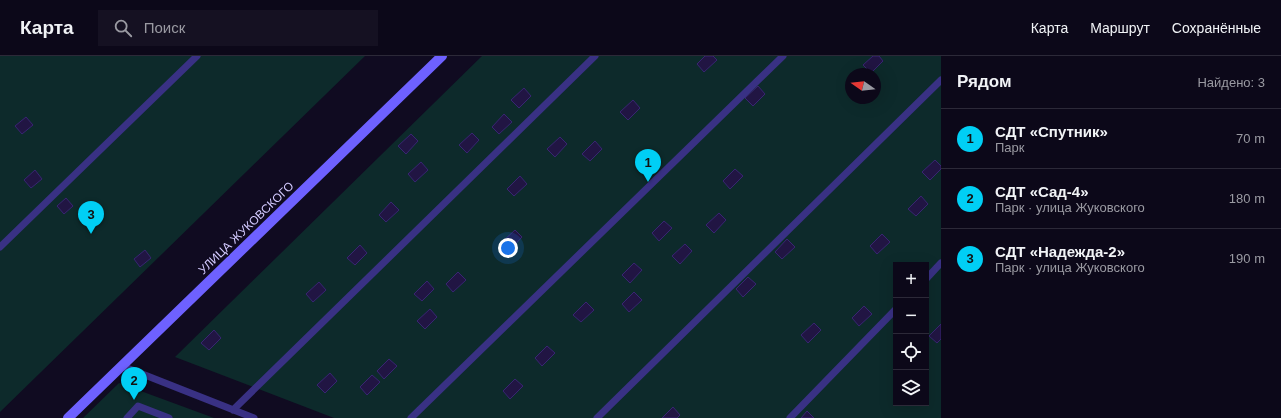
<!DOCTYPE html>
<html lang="ru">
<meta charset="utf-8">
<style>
:root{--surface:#0c0819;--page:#151122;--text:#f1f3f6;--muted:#9a9aa2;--line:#2c2938;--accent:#00cff5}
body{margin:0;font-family:Arial,sans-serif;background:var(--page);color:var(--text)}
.controls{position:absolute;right:12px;bottom:12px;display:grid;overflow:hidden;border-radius:0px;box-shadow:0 4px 16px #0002}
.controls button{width:36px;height:36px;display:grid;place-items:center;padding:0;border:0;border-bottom:1px solid var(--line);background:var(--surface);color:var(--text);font:20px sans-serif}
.compass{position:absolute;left:845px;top:12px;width:36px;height:36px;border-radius:50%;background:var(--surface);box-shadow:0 4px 16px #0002;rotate:284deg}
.you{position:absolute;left:508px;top:192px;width:14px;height:14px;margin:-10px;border:3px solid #fff;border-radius:50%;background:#1a73e8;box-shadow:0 0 0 6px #1a73e833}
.badge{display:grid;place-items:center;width:26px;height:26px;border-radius:50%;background:var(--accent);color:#111;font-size:13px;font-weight:700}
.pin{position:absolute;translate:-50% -33px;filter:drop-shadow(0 1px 2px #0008)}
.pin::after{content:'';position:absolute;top:21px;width:14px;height:12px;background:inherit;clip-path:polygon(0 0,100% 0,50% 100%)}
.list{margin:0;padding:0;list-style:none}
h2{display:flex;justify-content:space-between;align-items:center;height:52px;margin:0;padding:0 16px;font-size:17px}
h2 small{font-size:13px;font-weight:400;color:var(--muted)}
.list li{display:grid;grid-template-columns:26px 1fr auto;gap:12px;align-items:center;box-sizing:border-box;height:60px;padding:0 16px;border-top:1px solid var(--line)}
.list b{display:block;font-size:15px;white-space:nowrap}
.list p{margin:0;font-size:13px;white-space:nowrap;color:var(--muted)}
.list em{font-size:13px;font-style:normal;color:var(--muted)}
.icon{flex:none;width:22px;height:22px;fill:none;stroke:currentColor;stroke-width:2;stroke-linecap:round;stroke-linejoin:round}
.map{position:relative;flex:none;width:941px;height:362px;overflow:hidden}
header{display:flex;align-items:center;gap:24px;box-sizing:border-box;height:56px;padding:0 20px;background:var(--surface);border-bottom:1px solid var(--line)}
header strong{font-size:19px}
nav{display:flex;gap:22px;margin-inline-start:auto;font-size:14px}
.search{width:280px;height:36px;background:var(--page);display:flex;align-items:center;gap:10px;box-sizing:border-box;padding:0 14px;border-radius:0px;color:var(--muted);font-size:15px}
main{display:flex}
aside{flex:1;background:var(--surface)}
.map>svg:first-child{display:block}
</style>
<header>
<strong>Карта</strong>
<div class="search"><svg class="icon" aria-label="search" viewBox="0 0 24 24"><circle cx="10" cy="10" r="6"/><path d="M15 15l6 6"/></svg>Поиск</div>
<nav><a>Карта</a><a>Маршрут</a><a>Сохранённые</a></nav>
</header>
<main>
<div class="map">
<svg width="941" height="362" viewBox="0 0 941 362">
<rect width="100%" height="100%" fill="#100b21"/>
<path fill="#0d2a2b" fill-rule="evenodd" d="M0,0H365L0,356Z
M482,0H941V362H334L175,301ZM851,18H875V42H851ZM896,209H926V347H896Z
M119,327L214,362H83Z"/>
<path fill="#211543" stroke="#382572" d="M705,0H713L717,4L704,16L697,8Z
M873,0H879L883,5L871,17L863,9Z
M758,30L765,38L753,50L745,42Z
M524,32L531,40L519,52L511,44Z
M633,44L640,52L628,64L620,56Z
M504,58L512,66L499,78L492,71Z
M26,61L33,69L22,78L15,70Z
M472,77L479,84L467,97L459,89Z
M411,78L418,85L406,98L398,90Z
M560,81L567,88L555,101L547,93Z
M595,85L602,93L590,105L582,98Z
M935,104L941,110V113L930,124L922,116Z
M421,106L428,114L415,126L408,118Z
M735,113L743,120L730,133L723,125Z
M35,114L42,123L31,132L24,124Z
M520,120L527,128L514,140L507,133Z
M921,140L928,148L916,160L908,153Z
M66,142L73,150L64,158L57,150Z
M391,146L399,154L386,166L379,159Z
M719,157L726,164L714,177L706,169Z
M664,165L672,172L659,185L652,177Z
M515,174L522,181L510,194L502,186Z
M882,178L890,186L877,198L870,190Z
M787,183L795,191L782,203L775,196Z
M685,188L692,195L680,208L672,200Z
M360,189L367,197L355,209L347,202Z
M145,194L151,202L140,211L134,203Z
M634,207L642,214L630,227L622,219Z
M458,216L466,224L453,236L446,228Z
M748,221L756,228L743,241L736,233Z
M427,225L434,233L422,245L414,238Z
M319,226L326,234L313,246L306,238Z
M634,236L642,244L629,256L622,248Z
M586,246L594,254L581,266L573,259Z
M864,250L872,258L859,270L852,262Z
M430,253L437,261L425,273L417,265Z
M814,267L821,274L808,287L801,279Z
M941,268V283L937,287L929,280Z
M214,274L221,282L209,294L201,287Z
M547,290L555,297L542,310L535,302Z
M389,303L397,310L384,323L377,315Z
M330,317L337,325L325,337L317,329Z
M372,319L380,326L367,339L360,331Z
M515,323L523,330L510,343L503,335Z
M673,351L680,359L677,362H662Z
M807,355L814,362H801Z"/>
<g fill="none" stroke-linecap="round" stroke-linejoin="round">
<path stroke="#393184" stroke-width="7" d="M0,191L197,0
M926,223L941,207
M122,310L254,362
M233,354L595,0
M127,362L138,350L169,362
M411,362L783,0
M597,362L941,24
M790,362L896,253"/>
<path stroke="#6e61ff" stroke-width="10" d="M68,362L442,0"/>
</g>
<g text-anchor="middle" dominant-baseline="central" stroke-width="3" stroke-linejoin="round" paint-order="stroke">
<g font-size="12" fill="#d3caff" stroke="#100b21">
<text transform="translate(246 172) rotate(-44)">УЛИЦА ЖУКОВСКОГО</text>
</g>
</g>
</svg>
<div class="controls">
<button>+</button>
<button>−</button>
<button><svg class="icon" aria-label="locate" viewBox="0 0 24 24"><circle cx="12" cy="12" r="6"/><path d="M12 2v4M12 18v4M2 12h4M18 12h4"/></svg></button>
<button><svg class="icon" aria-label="layers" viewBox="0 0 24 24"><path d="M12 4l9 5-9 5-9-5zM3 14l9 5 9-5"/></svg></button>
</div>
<svg class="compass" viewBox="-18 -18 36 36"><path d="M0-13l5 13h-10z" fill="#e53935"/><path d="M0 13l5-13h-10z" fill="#9a9aa2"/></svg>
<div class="you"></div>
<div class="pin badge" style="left:648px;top:126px">1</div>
<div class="pin badge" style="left:134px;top:344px">2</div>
<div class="pin badge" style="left:91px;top:178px">3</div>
</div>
<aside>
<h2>Рядом<small>Найдено: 3</small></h2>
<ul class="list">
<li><span class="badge">1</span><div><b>СДТ «Спутник»</b><p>Парк</p></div><em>70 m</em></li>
<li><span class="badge">2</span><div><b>СДТ «Сад-4»</b><p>Парк · улица Жуковского</p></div><em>180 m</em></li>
<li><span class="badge">3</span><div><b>СДТ «Надежда-2»</b><p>Парк · улица Жуковского</p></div><em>190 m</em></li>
</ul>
</aside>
</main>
